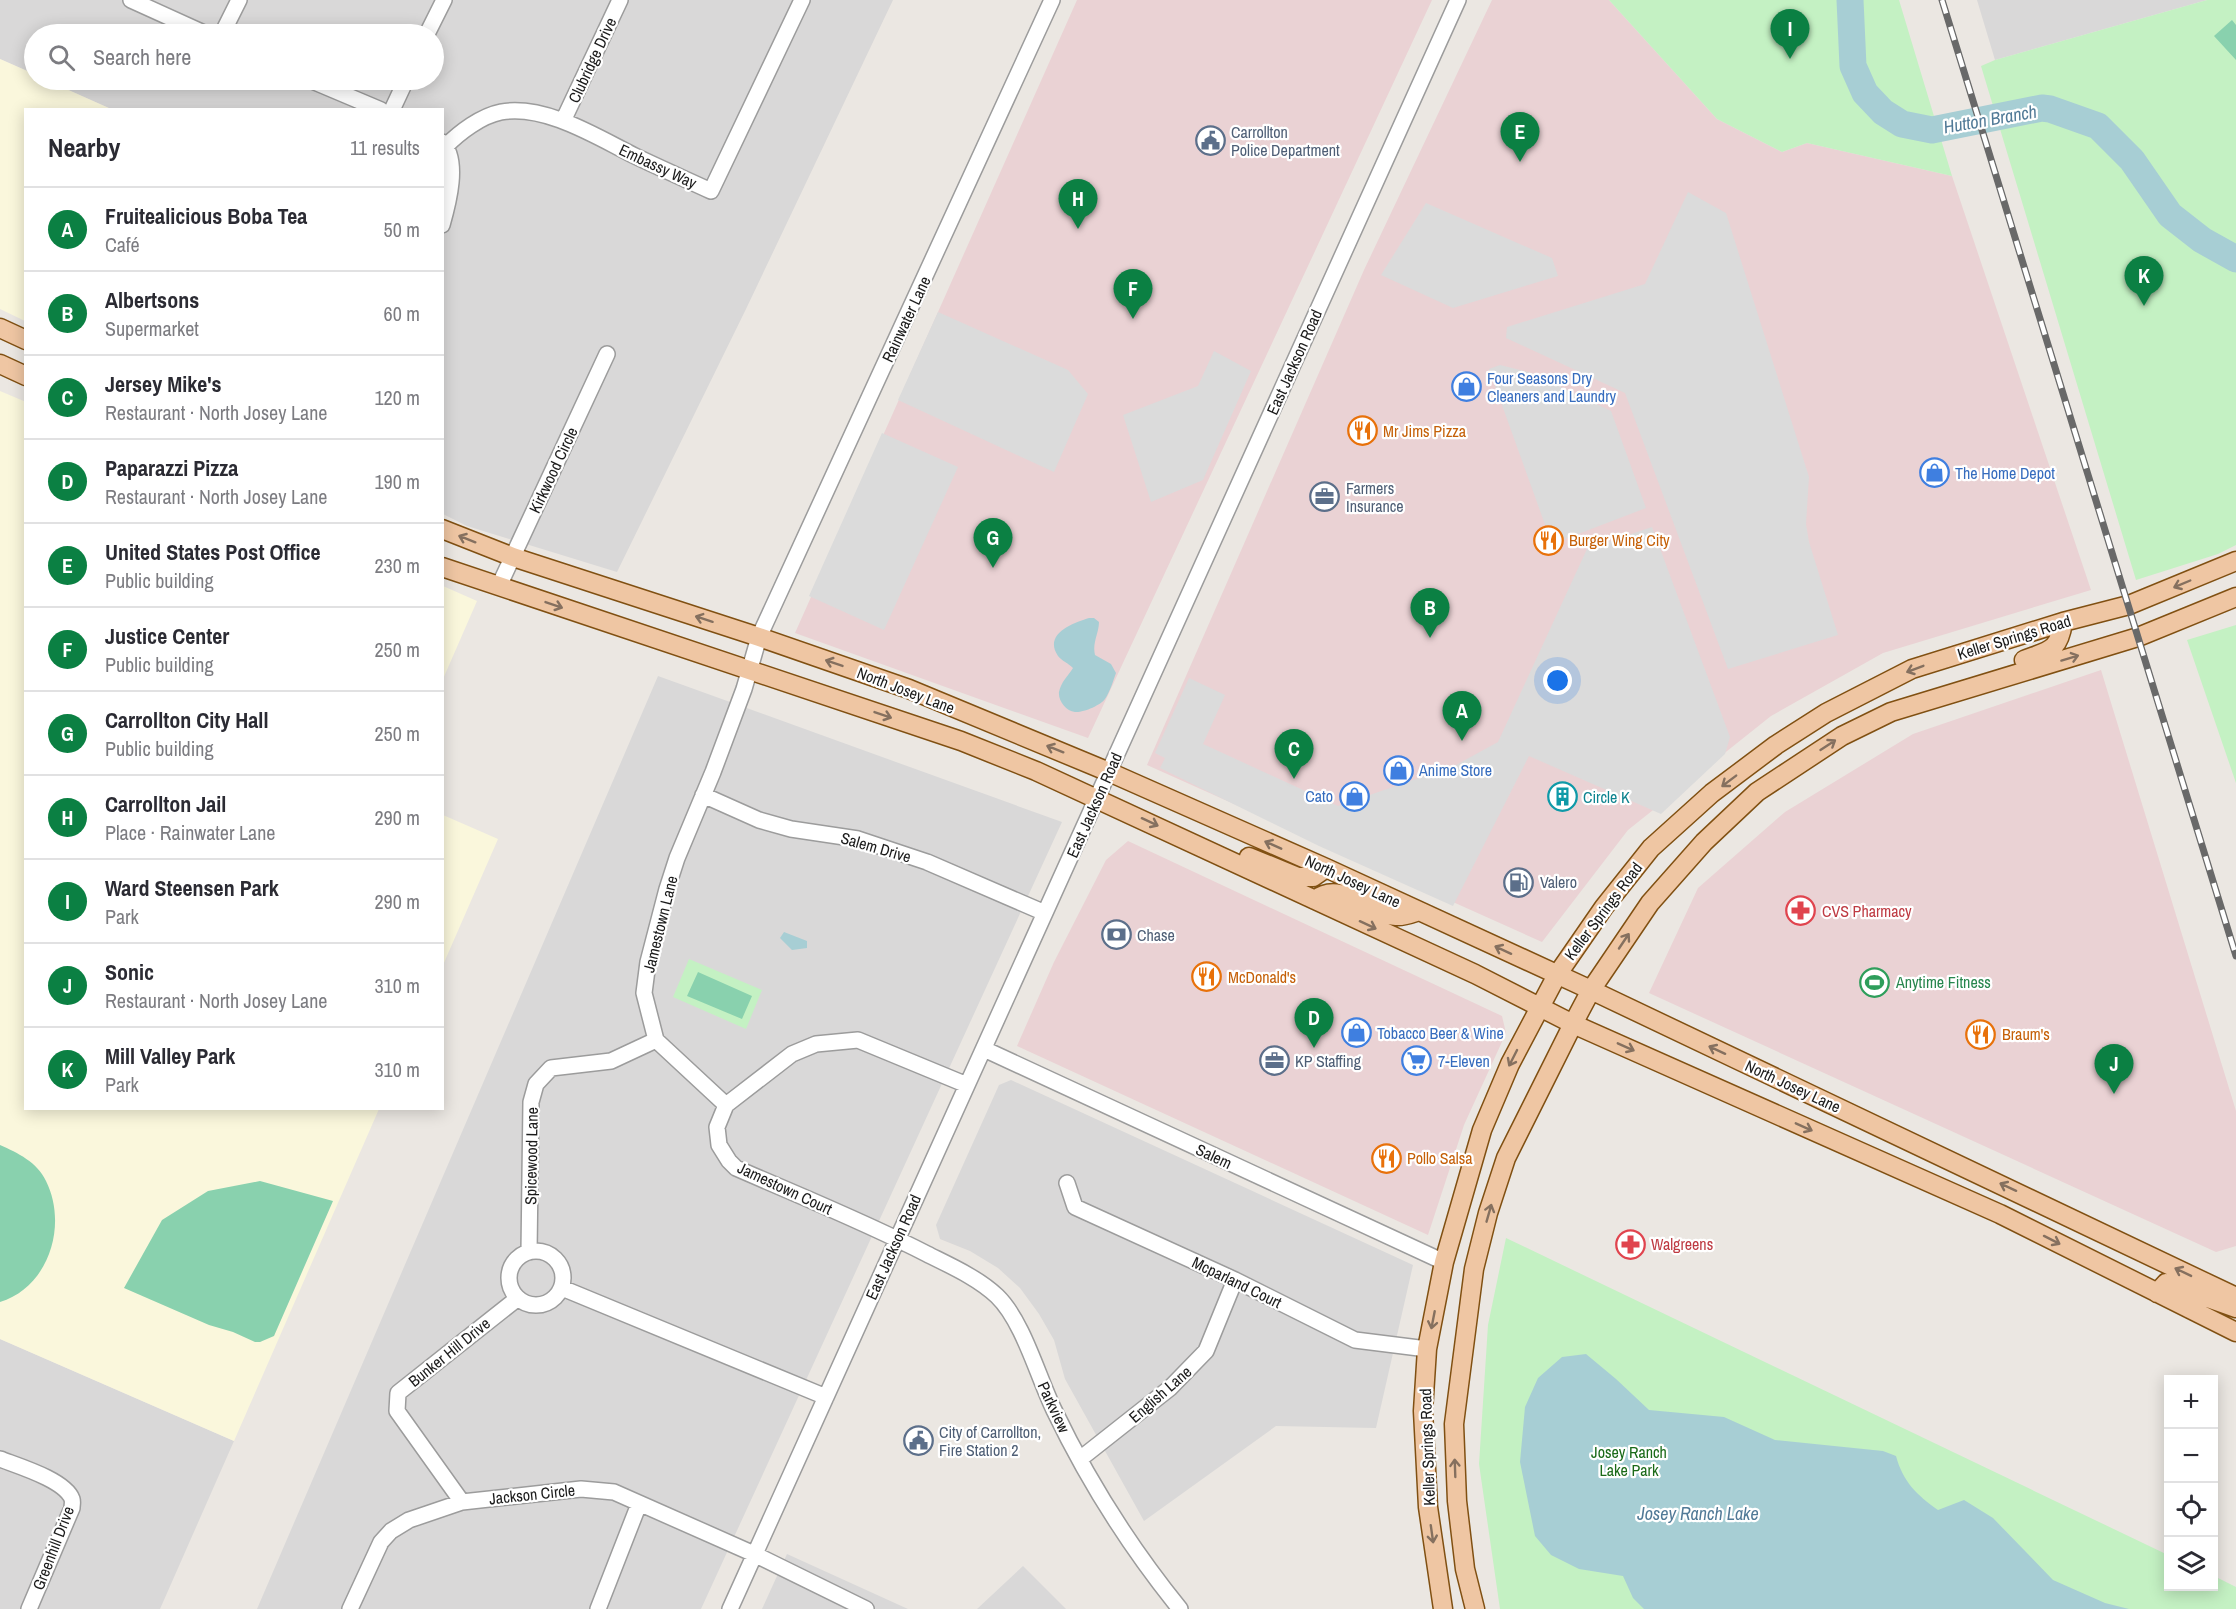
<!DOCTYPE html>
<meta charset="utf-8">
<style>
:root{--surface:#fff;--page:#f7f7f7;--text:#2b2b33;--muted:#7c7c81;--line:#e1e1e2;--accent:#0b8043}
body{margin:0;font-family:"Archivo Narrow",sans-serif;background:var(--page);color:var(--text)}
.controls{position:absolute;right:18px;bottom:18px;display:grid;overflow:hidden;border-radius:0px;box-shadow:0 3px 15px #0003}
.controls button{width:54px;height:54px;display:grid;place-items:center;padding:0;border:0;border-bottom:2px solid var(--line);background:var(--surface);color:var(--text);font:30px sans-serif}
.you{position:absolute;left:1558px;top:681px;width:21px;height:21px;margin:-15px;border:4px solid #fff;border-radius:50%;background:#1a73e8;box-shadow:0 0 0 9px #1a73e833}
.badge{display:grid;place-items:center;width:39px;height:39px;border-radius:50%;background:var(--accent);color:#fff;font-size:20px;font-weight:700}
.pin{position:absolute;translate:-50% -50px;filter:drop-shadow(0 2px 3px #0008)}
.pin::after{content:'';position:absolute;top:32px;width:21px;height:18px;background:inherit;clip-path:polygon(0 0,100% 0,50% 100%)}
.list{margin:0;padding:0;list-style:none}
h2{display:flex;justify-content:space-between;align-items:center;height:78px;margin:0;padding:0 24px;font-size:26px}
h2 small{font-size:20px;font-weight:400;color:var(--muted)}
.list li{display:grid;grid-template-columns:39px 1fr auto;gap:18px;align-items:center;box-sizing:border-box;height:84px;padding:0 24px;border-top:2px solid var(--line)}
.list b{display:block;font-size:22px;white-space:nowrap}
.list p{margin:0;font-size:20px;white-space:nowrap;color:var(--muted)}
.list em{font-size:20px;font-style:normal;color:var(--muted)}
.icon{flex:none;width:33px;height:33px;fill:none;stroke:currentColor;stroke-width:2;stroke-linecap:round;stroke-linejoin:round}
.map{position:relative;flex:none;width:2236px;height:1609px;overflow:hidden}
.search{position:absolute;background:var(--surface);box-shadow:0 3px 15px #0003;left:24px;top:24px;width:420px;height:66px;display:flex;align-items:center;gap:15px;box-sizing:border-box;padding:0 21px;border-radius:33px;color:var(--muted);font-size:22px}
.panel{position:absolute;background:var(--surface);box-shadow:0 3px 15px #0003;left:24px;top:108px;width:420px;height:1002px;border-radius:0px}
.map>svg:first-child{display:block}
</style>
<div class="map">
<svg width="2236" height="1609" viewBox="0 0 2236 1609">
<rect width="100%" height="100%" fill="#ebe7e2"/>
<path fill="#d9d8d8" d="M0,0H893L746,309L617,572L467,526L443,514L442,110L111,109L46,80H434V34H34V74L0,59Z
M1977,0H2207L1995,60Z
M658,676L1062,822L701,1609H257Z
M1011,1080L1413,1265L1376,1428L1276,1426L1144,1521L1065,1379L1054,1340L1039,1314L1020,1288L998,1268L970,1251L940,1239L936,1225L999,1085Z
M0,1339L234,1441L160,1609H0Z
M787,1554L908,1609H762Z
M1023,1566L1066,1609H977Z"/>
<path fill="#ead2d4" d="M1077,0H1432L1088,738L795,633Z
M1492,0H1609L1717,119L1782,152L1807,143L1952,176L2091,590L1883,653L1771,716L1628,830L1542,942L1147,765L1364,270Z
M2101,670L2236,1111V1246L2216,1252L1649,993L1698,888L1785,812L1913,734Z
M1128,841L1502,1016L1506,1033L1464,1125L1428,1235L1017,1046L1054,962L1106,860Z"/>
<path fill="#faf7dc" d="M0,59L34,74V80H46L111,109L26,110L25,321L0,309Z
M0,391L26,402V1108L379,1109L234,1441L0,1339Z
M443,586L477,601L443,679Z
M443,815L498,839L443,965Z"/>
<path fill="#c4f1c3" d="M1609,0H1899L1952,176L1807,143L1782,152L1717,119Z
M2207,0H2236V545L2218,554L2136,580L1981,66L1995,60Z
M2236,625V783L2187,640Z
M689,959L762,990L746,1029L673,997Z
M1506,1238L2168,1555V1586H2214V1576L2236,1587V1609H1500L1479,1464L1488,1325Z"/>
<path fill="#89d1ae" d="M2232,20L2236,25V60L2214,36Z
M698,972L752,996L742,1019L687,996Z
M0,1145C18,1153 37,1162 46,1181C68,1225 49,1287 0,1302Z
M260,1181L333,1201L274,1336L260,1342H255L233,1332L209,1325L124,1288L162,1220L208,1191Z"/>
<path fill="#dbdbdb" d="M1688,192L1726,213L1809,477L1806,524L1809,542L1838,635L1728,669L1625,393L1506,338L1507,327L1645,284Z
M1426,203L1552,258L1558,276L1453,308L1381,275Z
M938,312L1068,370L1088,394L1054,472L898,400Z
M1214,351L1251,371L1203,480L1151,502L1123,415L1198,386Z
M1500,365L1532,373L1611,411L1646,508L1552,544L1489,369Z
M882,433L958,467L884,630L809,596Z
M1652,527L1730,737L1725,754L1661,814L1529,756L1453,906L1319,846L1160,768L1165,758L1155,753L1189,678L1225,695L1203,744L1338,806L1456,765L1498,742L1587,549Z"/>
<path fill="#a7ced4" d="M1089,618H1094L1099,622C1099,633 1092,643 1095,655L1111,664L1116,673C1113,681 1110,692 1105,699C1101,705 1083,713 1075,712C1066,711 1058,701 1059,692C1061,682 1068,676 1073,668C1068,663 1062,661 1058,656C1043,634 1073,623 1089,618Z
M784,932L807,941V948L792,950L780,938Z
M1586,1354L1616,1379L1649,1410L1724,1417L1775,1440L1883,1451L1896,1456C1903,1482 1917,1495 1938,1510L1964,1500L1993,1518L2053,1580L2105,1603L2129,1609H1644L1633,1598L1623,1576L1579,1569L1551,1555L1535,1536L1520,1462L1525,1407L1538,1378L1562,1357Z"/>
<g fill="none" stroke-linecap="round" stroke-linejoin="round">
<path stroke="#a7ced4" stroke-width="27" d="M1850,0L1853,66L1865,93L1883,112L1902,124L1932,130L2042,108L2050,109L2098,126L2132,160L2170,215L2202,240L2236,259"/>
<defs>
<path id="minor" d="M131,0L206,34
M222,34L239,0
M427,34L444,0
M310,80L381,110
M392,110L406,80
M563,121L620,0
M442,142C460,160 448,204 442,225
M446,146C460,132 481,116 501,112C545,104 597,137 635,156C660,168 685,179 711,191L802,0
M499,586L607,354
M703,795L759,820L791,829L858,839L927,862L1045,913
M984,1049L1444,1262
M967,1085L858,1040L816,1044L792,1054L726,1105L717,1127L719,1145L729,1161L736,1168C800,1196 865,1222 927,1254C951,1266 978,1278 997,1296C1023,1321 1038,1377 1054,1410C1089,1483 1129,1546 1180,1609
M726,1105L656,1040L644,993L648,962L667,889L677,858L713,772L744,689L759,637L1052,0
M1067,1183L1075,1207L1235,1280L1355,1340L1427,1349
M509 1278a27 27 0 1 1 54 0a27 27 0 1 1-54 0Z
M529,1252L531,1102L536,1084L551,1068L611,1061L656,1040
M562,1288L826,1397
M0,1459C18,1466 65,1480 72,1499C73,1502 72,1505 72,1508L29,1609
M1080,1459L1170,1388L1206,1351L1235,1280
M462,1502L397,1411L398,1393L518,1298
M350,1609L381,1542L391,1531L409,1520L462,1502L581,1489L614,1492L754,1554L866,1609
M598,1609L639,1504
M730,1609L1458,0"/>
<path id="major" d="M0,328L26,340
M0,364L26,376
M442,529L513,557L759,637L909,689L1109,772L1326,868L1591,990L2236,1297
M442,567L961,741L1036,771L1475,974L1573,1024L2000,1214L2236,1332
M2024,660C2050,650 2059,651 2063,622
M1249,857L1298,877H1313L1326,868
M1315,900C1341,879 1368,914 1396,916C1403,917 1413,913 1419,911
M2157,1293L2166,1283L2236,1308
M1443,1609L1428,1507L1423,1411L1427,1349L1444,1262L1482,1130L1510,1064L1557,975L1604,907L1651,848L1712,793L1776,745L1826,713L1912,669L2063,622L2129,605L2236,561
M1475,1609L1465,1569L1457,1501L1454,1424L1474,1269L1488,1213L1506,1158L1573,1024L1591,990L1650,903L1704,842L1757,792L1842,736L1891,712L2138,637L2236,597"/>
</defs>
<use href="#minor" stroke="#9c9c9c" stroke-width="18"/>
<use href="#major" stroke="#805012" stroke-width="21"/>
<use href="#minor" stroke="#fff" stroke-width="15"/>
<use href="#major" stroke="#efc6a3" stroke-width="18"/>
<defs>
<path id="rail" d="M1942,0L2236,956"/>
</defs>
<use href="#rail" stroke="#696969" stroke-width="7"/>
<use href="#rail" stroke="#fff" stroke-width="4.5" stroke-dasharray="14" stroke-linecap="butt"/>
</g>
<defs><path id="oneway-shaft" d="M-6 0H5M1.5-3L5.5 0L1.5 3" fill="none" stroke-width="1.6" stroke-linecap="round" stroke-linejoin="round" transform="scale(1.5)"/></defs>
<g stroke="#85705f">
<use href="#oneway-shaft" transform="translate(467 539) rotate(-158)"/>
<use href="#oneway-shaft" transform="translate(2182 584) rotate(157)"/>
<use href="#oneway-shaft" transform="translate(554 605) rotate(19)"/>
<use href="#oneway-shaft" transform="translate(704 619) rotate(-162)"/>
<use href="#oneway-shaft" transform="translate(2070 658) rotate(-17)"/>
<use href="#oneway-shaft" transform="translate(834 663) rotate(-161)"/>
<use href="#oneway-shaft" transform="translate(1915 669) rotate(159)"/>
<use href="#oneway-shaft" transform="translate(883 715) rotate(19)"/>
<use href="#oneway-shaft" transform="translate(1828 745) rotate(-33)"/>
<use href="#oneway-shaft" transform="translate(1055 749) rotate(-158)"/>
<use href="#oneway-shaft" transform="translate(1729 781) rotate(143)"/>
<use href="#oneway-shaft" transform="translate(1150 822) rotate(25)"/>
<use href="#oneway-shaft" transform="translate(1273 845) rotate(-156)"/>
<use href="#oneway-shaft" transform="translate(1368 925) rotate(25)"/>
<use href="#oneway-shaft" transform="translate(1624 941) rotate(-56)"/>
<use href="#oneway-shaft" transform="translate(1503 950) rotate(-155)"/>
<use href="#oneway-shaft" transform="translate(1626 1047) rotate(24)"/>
<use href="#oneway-shaft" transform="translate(1717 1050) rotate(-155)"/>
<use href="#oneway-shaft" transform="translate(1513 1058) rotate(117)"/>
<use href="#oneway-shaft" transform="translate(1804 1127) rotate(24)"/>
<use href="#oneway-shaft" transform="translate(2008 1187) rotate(-155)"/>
<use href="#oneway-shaft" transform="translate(1489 1213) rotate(-74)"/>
<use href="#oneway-shaft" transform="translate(2052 1240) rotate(27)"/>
<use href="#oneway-shaft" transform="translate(2183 1272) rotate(-154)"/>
<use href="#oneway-shaft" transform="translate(1433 1320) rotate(101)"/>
<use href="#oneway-shaft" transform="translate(1455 1468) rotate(-92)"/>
<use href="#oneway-shaft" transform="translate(1432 1534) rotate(82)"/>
</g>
<defs>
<symbol id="civic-ring" viewBox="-11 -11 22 22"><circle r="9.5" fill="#fff" stroke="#5c6f8a" stroke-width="1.5"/><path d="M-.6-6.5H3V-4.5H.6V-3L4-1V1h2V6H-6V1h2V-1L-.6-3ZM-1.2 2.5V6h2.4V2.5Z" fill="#5c6f8a"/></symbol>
<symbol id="shop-ring" viewBox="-11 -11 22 22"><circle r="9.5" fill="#fff" stroke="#3f7fe0" stroke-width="1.5"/><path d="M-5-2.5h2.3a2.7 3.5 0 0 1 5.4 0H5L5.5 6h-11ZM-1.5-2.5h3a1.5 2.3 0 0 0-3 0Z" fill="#3f7fe0"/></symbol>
<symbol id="restaurant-ring" viewBox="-11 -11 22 22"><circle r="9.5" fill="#fff" stroke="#e8710a" stroke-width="1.5"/><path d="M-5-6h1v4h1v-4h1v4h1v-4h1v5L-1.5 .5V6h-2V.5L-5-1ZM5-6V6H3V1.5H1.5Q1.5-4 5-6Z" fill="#e8710a"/></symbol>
<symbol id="office-ring" viewBox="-11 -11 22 22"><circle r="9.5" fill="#fff" stroke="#5c6f8a" stroke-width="1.5"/><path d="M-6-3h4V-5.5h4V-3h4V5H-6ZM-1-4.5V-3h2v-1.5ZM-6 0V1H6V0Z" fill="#5c6f8a"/></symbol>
<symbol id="building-ring" viewBox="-11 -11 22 22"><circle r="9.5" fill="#fff" stroke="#0f9aa8" stroke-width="1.5"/><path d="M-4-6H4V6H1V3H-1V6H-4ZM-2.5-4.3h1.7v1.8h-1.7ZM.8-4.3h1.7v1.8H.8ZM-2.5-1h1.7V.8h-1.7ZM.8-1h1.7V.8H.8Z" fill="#0f9aa8"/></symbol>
<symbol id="fuel-ring" viewBox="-11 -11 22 22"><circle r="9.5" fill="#fff" stroke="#5c6f8a" stroke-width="1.5"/><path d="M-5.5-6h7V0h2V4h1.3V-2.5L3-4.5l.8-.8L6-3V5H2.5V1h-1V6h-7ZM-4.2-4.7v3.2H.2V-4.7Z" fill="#5c6f8a"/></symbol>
<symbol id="pharmacy-ring" viewBox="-11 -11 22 22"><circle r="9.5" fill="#fff" stroke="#e0444e" stroke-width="1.5"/><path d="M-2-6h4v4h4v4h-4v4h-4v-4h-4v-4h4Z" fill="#e0444e"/></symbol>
<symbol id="bank-ring" viewBox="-11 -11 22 22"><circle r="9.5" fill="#fff" stroke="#5c6f8a" stroke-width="1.5"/><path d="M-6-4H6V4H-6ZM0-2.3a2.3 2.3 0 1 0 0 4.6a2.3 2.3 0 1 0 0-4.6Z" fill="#5c6f8a"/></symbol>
<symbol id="stadium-ring" viewBox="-11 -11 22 22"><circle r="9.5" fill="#fff" stroke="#2e9e5b" stroke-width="1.5"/><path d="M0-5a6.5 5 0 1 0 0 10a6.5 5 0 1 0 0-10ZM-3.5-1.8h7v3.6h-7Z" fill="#2e9e5b"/></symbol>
<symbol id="supermarket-ring" viewBox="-11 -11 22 22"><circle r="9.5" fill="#fff" stroke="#3f7fe0" stroke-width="1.5"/><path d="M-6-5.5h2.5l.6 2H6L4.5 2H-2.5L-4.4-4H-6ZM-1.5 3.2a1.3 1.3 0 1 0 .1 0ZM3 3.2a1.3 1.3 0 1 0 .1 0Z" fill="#3f7fe0"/></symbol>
</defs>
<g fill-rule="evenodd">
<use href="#civic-ring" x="1194" y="124" width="33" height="33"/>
<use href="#shop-ring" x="1450" y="370" width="33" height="33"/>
<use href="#restaurant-ring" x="1346" y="414" width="33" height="33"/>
<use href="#shop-ring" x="1918" y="456" width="33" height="33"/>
<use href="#office-ring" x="1308" y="480" width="33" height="33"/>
<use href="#restaurant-ring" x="1532" y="524" width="33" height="33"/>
<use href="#shop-ring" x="1382" y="754" width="33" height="33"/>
<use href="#shop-ring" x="1338" y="780" width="33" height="33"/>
<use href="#building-ring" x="1546" y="780" width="33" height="33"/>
<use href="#fuel-ring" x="1502" y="866" width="33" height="33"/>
<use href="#pharmacy-ring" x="1784" y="894" width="33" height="33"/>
<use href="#bank-ring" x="1100" y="918" width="33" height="33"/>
<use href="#restaurant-ring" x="1190" y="960" width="33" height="33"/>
<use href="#stadium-ring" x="1858" y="966" width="33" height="33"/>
<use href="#shop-ring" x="1340" y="1016" width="33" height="33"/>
<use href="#restaurant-ring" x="1964" y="1018" width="33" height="33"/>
<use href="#office-ring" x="1258" y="1044" width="33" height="33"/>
<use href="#supermarket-ring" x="1400" y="1044" width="33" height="33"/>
<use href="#restaurant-ring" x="1370" y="1142" width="33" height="33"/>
<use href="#pharmacy-ring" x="1614" y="1228" width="33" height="33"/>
<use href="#civic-ring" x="902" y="1424" width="33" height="33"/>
</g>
<g text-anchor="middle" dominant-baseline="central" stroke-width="4.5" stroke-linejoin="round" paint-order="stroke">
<g font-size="16" fill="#1b1b1b" stroke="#fff">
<text transform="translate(592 60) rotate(-65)">Clubridge Drive</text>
<text transform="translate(658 166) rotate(25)">Embassy Way</text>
<text transform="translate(906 319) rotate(-65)">Rainwater Lane</text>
<text transform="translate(1294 362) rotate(-66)">East Jackson Road</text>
<text transform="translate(553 470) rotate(-65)">Kirkwood Circle</text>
<text transform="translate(2014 637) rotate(-17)">Keller Springs Road</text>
<text transform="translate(906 690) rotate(21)">North Josey Lane</text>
<text transform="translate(1094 805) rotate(-66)">East Jackson Road</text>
<text transform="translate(876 847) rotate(16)">Salem Drive</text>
<text transform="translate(1353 881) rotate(25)">North Josey Lane</text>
<text transform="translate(1603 911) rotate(-53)">Keller Springs Road</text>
<text transform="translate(660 924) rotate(-76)">Jamestown Lane</text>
<text transform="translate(1793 1086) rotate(25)">North Josey Lane</text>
<text transform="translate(531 1156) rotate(-89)">Spicewood Lane</text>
<text transform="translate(1214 1156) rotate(25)">Salem</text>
<text transform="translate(785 1188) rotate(25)">Jamestown Court</text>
<text transform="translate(893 1247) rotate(-66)">East Jackson Road</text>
<text transform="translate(1237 1282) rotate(26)">Mcparland Court</text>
<text transform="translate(449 1352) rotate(-39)">Bunker Hill Drive</text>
<text transform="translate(1160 1394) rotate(-41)">English Lane</text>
<text transform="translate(1054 1407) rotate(65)">Parkview</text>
<text transform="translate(1427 1447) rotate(-92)">Keller Springs Road</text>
<text transform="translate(532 1494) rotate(-6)">Jackson Circle</text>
<text transform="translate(53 1548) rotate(-69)">Greenhill Drive</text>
</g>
<g font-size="16" fill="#4e5e75" stroke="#fff" text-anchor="start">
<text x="1231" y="132">Carrollton<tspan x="1231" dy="18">Police Department</tspan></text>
<text x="1346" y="488">Farmers<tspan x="1346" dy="18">Insurance</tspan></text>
<text x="1540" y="882">Valero</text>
<text x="1137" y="935">Chase</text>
<text x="1295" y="1061">KP Staffing</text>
<text x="939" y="1432">City of Carrollton,<tspan x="939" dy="18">Fire Station 2</tspan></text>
</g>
<g font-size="16" fill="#366cbe" stroke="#fff" text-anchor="start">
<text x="1487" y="378">Four Seasons Dry<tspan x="1487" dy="18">Cleaners and Laundry</tspan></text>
<text x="1955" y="473">The Home Depot</text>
<text x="1419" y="770">Anime Store</text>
<text x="1333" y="796" text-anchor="end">Cato</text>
<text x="1377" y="1033">Tobacco Beer &amp; Wine</text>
<text x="1438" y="1061">7-Eleven</text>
</g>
<g font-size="16" fill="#c56008" stroke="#fff" text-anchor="start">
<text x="1383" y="431">Mr Jims Pizza</text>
<text x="1569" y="540">Burger Wing City</text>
<text x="1228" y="977">McDonald's</text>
<text x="2002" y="1034">Braum's</text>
<text x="1407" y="1158">Pollo Salsa</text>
</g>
<g font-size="16" fill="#0d838f" stroke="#fff" text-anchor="start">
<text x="1583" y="797">Circle K</text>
</g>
<g font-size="16" fill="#be3a42" stroke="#fff" text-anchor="start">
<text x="1822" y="911">CVS Pharmacy</text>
<text x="1651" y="1244">Walgreens</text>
</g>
<g font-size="16" fill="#27864d" stroke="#fff" text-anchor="start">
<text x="1896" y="982">Anytime Fitness</text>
</g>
<g font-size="16" fill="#1a6a18" stroke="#fff">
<text x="1629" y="1452">Josey Ranch<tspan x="1629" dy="18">Lake Park</tspan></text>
</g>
<g font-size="18" font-style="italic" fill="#517a97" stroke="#fff">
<text transform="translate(1990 119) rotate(-10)">Hutton Branch</text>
<text x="1698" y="1513">Josey Ranch Lake</text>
</g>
</g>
</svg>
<div class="controls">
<button>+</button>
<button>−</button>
<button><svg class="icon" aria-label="locate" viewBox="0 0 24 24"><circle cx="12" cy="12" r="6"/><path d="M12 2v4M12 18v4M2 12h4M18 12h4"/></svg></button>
<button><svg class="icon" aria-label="layers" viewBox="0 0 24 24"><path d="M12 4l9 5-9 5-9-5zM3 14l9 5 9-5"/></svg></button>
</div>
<div class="you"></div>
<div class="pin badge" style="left:1462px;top:741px">A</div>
<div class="pin badge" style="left:1430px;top:638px">B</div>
<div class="pin badge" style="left:1294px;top:779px">C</div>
<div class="pin badge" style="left:1314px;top:1048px">D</div>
<div class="pin badge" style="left:1520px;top:162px">E</div>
<div class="pin badge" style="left:1133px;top:319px">F</div>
<div class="pin badge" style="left:993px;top:568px">G</div>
<div class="pin badge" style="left:1078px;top:229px">H</div>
<div class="pin badge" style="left:1790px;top:59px">I</div>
<div class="pin badge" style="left:2114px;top:1094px">J</div>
<div class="pin badge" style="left:2144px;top:306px">K</div>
<div class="search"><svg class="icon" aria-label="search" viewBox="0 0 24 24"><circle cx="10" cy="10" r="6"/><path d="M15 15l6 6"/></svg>Search here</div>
<section class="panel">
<h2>Nearby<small>11 results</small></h2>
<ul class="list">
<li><span class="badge">A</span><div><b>Fruitealicious Boba Tea</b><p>Café</p></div><em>50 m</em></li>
<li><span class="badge">B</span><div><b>Albertsons</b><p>Supermarket</p></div><em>60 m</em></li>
<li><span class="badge">C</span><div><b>Jersey Mike's</b><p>Restaurant · North Josey Lane</p></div><em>120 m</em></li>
<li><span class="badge">D</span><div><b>Paparazzi Pizza</b><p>Restaurant · North Josey Lane</p></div><em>190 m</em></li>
<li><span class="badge">E</span><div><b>United States Post Office</b><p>Public building</p></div><em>230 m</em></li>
<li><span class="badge">F</span><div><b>Justice Center</b><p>Public building</p></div><em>250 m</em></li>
<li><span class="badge">G</span><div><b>Carrollton City Hall</b><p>Public building</p></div><em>250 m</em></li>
<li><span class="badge">H</span><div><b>Carrollton Jail</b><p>Place · Rainwater Lane</p></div><em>290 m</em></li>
<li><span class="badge">I</span><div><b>Ward Steensen Park</b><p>Park</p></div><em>290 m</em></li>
<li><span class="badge">J</span><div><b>Sonic</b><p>Restaurant · North Josey Lane</p></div><em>310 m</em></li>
<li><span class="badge">K</span><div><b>Mill Valley Park</b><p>Park</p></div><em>310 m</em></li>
</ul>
</section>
</div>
